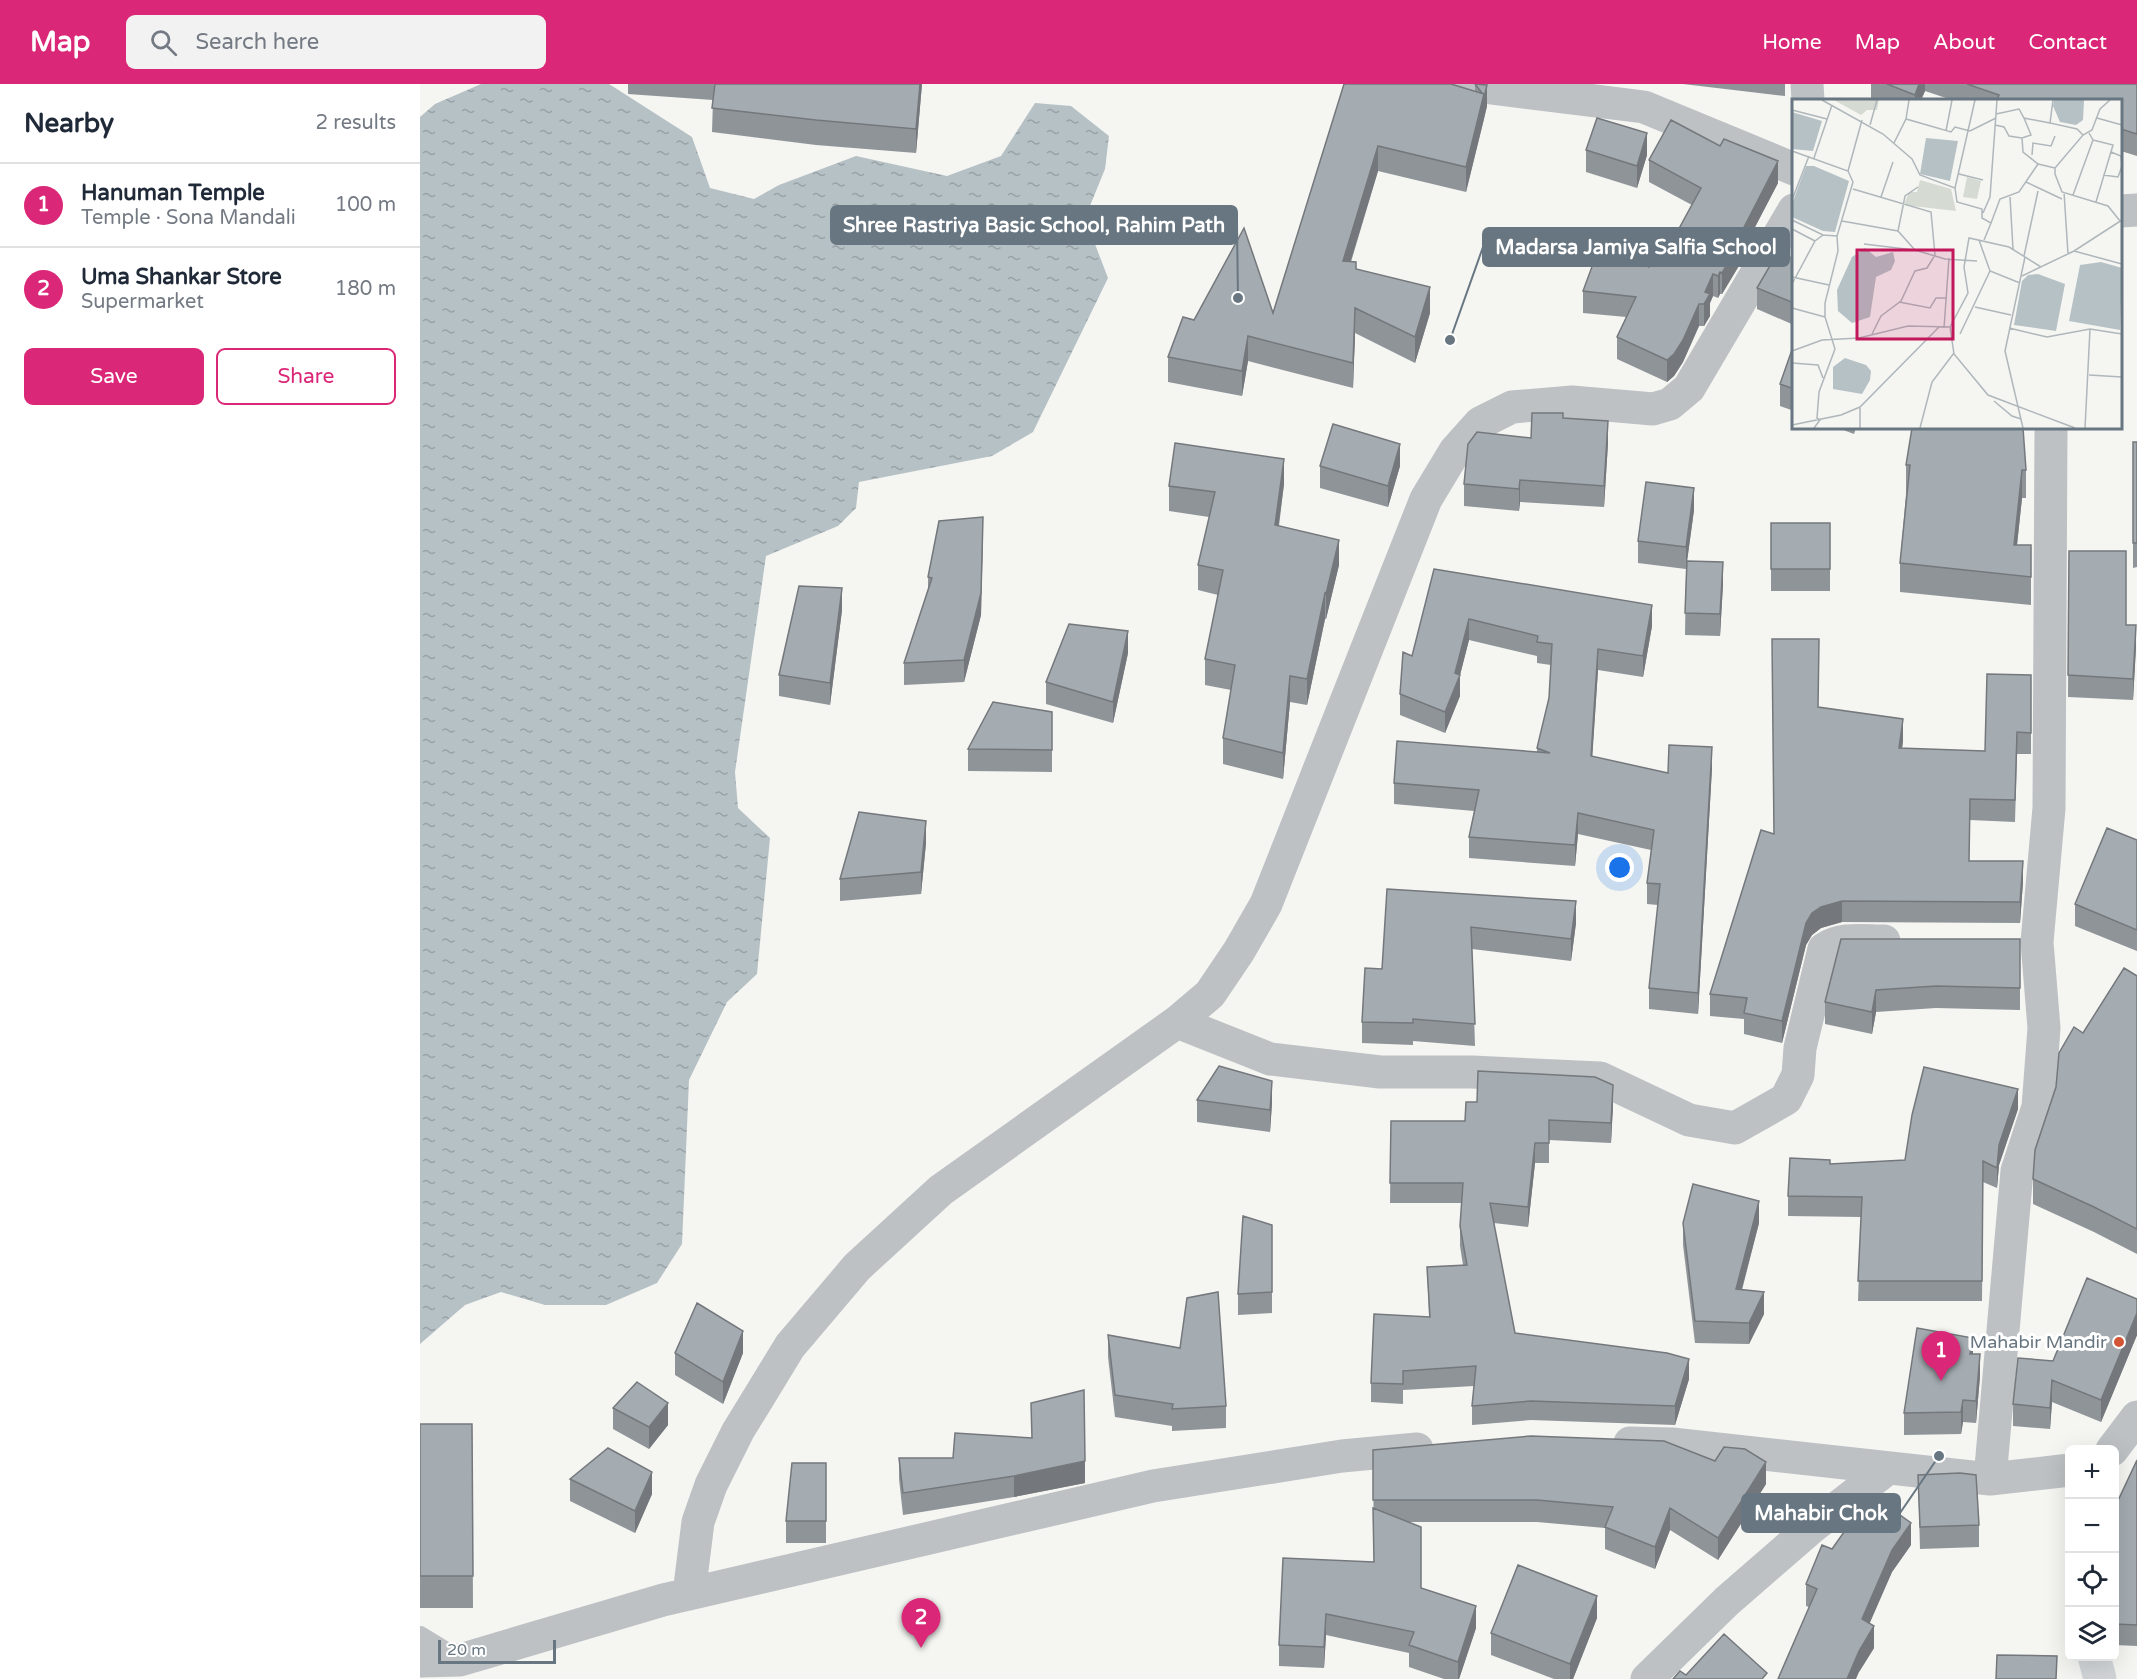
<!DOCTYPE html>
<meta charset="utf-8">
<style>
:root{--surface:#fff;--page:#f2f2f3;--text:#1f2937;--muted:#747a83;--line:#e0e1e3;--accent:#db2777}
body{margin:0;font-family:"Varela Round",sans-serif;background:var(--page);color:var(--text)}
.controls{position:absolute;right:18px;bottom:18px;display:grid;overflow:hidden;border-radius:9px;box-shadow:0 6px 24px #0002}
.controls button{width:54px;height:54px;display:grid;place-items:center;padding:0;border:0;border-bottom:2px solid var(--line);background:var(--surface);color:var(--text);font:30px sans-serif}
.scale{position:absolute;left:18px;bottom:15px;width:118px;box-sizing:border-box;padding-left:6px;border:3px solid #677681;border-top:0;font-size:16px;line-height:21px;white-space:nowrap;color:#677681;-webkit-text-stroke:4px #fff;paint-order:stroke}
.you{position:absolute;left:1200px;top:784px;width:21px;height:21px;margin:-15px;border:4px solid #fff;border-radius:50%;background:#1a73e8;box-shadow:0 0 0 9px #1a73e833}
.badge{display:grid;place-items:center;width:39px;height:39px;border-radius:50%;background:var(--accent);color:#fff;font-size:20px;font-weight:700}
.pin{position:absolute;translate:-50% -50px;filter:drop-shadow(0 2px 3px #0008)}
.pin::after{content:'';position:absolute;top:32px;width:21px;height:18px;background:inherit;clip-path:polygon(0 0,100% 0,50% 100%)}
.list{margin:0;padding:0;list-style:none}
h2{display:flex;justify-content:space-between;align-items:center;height:78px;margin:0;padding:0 24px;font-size:26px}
h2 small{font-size:20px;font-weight:400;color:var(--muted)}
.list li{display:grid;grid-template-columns:39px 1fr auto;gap:18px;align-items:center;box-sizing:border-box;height:84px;padding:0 24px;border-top:2px solid var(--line)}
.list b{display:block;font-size:22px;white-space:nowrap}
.list p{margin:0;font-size:20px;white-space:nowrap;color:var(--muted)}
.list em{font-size:20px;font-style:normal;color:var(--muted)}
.actions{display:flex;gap:12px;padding:18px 24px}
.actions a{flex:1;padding:14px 0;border:2px solid var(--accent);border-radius:9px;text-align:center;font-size:21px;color:var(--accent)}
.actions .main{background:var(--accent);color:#fff}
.icon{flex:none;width:33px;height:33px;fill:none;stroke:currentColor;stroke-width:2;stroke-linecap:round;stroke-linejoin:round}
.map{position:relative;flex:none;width:1717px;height:1595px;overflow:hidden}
header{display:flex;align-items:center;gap:36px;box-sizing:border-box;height:84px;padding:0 30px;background:var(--accent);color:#fff}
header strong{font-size:28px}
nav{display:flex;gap:33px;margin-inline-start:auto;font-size:21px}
.search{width:420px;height:54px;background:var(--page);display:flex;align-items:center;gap:15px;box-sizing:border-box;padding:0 21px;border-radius:9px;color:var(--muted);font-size:22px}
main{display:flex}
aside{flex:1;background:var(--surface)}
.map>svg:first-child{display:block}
</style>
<header>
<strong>Map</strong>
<div class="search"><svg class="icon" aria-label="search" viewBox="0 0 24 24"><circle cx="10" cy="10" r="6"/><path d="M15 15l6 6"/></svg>Search here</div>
<nav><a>Home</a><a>Map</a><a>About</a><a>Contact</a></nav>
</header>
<main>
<aside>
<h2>Nearby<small>2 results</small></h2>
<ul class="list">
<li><span class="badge">1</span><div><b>Hanuman Temple</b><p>Temple · Sona Mandali</p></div><em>100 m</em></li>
<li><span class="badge">2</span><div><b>Uma Shankar Store</b><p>Supermarket</p></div><em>180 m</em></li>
</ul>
<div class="actions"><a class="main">Save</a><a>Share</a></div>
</aside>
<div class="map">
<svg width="1717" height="1595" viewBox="0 0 1717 1595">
<defs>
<pattern id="water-ripples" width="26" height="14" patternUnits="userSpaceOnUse" patternTransform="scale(1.5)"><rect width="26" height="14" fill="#b6c1c5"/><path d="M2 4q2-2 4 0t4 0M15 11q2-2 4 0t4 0" fill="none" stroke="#98a1a5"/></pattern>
</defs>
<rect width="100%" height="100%" fill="#f5f5f2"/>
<path fill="url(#water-ripples)" d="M61,0H189L272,53L290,104L334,115L359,101L436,72L527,92L581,72L615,19L651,22L689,52L685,85L665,134L688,194L613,348L572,372L439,398L436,424L418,442L346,472L315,688L318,724L350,754L337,890L307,918L269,996L262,1160L237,1199L186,1221H125L81,1208L45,1221L0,1260V33L15,20Z"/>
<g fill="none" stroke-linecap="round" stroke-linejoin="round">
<path stroke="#bdc1c4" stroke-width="20" d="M0,1552L36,1574"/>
<path stroke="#bdc1c4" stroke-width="33" d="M1039,0L1224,23L1374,85
M1387,0L1388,16
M1700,127L1717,126
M757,938L850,975L960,988H1052L1180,994L1269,1036L1315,1044L1366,1015L1378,991L1380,964L1404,865C1421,853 1443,857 1464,857
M1210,1359L1252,1360L1570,1395L1650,1386
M1692,1366L1717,1333
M1570,1395L1597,1087L1618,1023L1624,944L1617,858L1629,724L1631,344
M269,1510L278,1438L291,1401L318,1347L370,1262L437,1183L521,1106L757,938L790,910L819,867L846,820L1006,415L1035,367L1060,339L1092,323L1152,318L1233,325L1250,320L1269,304L1374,126
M0,1577L40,1576L243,1516L733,1402L922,1372L997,1365
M1227,1595L1307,1517L1391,1444L1467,1385"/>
<path stroke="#d2d6d9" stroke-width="33" d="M1674,1572L1680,1595"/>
</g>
<path fill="#8e9498" d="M208,0H502L496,69L396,61L292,48L293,16L208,10Z
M924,0L1055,7V0H1062L1067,22L1046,108L958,87L931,178L936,185L1010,229L995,279L935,249L933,304L828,277L822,312L748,298V273L774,236L853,229Z
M1263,0H1365V12Z
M1451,0H1717V72L1701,67V16H1532L1505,7L1501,16H1451Z
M1166,66L1227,71L1217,104L1166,88Z
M1229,76L1358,99L1323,166V175L1302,210H1300L1298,214L1293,212L1290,219V232L1284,242H1279L1263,278L1254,292L1247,298L1197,275V253L1206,233L1163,229V207L1229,183L1243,174L1272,121L1229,98Z
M1374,175V241L1337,225V204Z
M1374,260V327L1360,322V300Z
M1143,334L1188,359L1184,423L1100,418L1099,427L1044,422V400L1111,354Z
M1418,344H1436L1434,350Z
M1713,358H1717V483L1713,484Z
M1486,381L1606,386V414H1602L1597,461H1611V521L1480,508V479L1486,410Z
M900,382H980L968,423L900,404Z
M864,400L859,442L919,481L906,535H905L887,621L870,618L863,695L803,680V654L811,606L785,601V575L798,511L778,506V481L789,433L749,427V402Z
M1274,426L1267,477L1303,500L1300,552L1265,551L1266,485L1218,479V457Z
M1351,439H1410V507H1351Z
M563,454L561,531L544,598L484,601V579L508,505V493Z
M1649,467L1706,541L1716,563L1713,616L1648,613Z
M1014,485L1232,542L1223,593L1178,586L1172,673L1248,689L1292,684L1278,930L1229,925V904L1238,821L1227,820V799L1231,766L1158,750L1155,782L1049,774V753L1054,727L974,720V699L1117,668V664L1129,614L1131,581L1117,579V572L1049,556L1040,591V612L1025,649L980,631V610L992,572Z
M422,526L410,621L359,612V591Z
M708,569L693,639L626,620V598Z
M1611,591V670H1597L1595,738L1550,736L1549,777L1603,798L1600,839L1422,838L1401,844L1392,851L1386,861L1362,959L1324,950V935L1290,932V910L1354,750L1398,623L1483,657L1482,665L1565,667Z
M632,628V688L548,687V665Z
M1717,756V867L1655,842V820Z
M506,759L501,810L420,817V795Z
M967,805L1156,839L1151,877L1052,865L1055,962L993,957V961L942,959V938L962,885Z
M1600,855V926L1516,924L1456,928L1452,950L1405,940V918Z
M1717,892V1170L1674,1148L1613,1120V1095L1663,949Z
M777,1016L852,1019L850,1048L777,1038Z
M1193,1021L1191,1059L1129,1056V1079H1115L1108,1143L1074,1139L1095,1249L1269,1295L1255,1341L1111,1336L1052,1341V1322L1054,1302L983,1306V1320L951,1318V1299L1009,1233L1007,1183L1043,1181L1040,1162V1142L1042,1119H970L971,1037H1045Z
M1598,1025L1579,1081L1577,1104L1563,1098L1562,1217H1438L1441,1133L1368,1132V1112L1410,1080L1485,1076Z
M1263,1139H1339L1322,1206L1344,1230L1329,1260L1275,1259L1263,1161Z
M852,1141V1229L818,1231V1210Z
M1717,1215V1251L1681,1338L1632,1318L1630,1345L1593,1342V1320L1633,1277Z
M688,1251L760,1264L806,1322V1344L752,1347V1342L695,1333L688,1273Z
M255,1269H323L303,1320L255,1291Z
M1553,1270L1560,1292L1556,1339L1543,1338L1541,1350L1484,1351V1329Z
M193,1324L248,1341L229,1365L193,1345Z
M0,1340H52L53,1524H0Z
M953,1366L1346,1400L1298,1476L1250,1446L1235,1485L1185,1465V1444L1117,1438H987L1001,1504L1056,1544L1039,1595H1024L989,1583V1569L906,1551L904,1584L859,1582V1561L954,1478Z
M479,1374L665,1399L594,1413L483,1431L479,1395Z
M1717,1376V1562L1695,1561V1423Z
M406,1379V1459H366V1437Z
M1498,1391L1559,1441V1463L1500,1465Z
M150,1395L232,1410L215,1449L150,1417Z
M1491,1461L1472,1488L1449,1539L1454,1564L1439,1588L1389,1523L1386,1522V1500Z
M1177,1534L1153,1595H1134L1071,1571V1549Z"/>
<path fill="#74787c" d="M500,0H502L496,69V45Z
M1499,0H1505V7L1501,16H1495V11Z
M1067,1V22L1064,35V13Z
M1064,10V35L1046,108V83Z
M1227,49V71L1217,104V82Z
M958,62V87L923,202V177Z
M1358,77V99L1323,166V175L1302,210V189L1320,151Z
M1300,188V210L1298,214V192Z
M1293,190V212L1290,219V232L1284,242V220L1285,208Z
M1010,203V229L995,279V253Z
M1279,220V242L1263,278L1254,292L1247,298V276Z
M935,224V249L933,304V279Z
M828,252V277L822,312V287Z
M1188,337V359L1184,423V402Z
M980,360V382L968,423V402Z
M864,375V400L855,467V441Z
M1602,386V414L1594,489V461Z
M1100,396V418L1099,427V405Z
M1274,404V426L1266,485V463Z
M563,433L561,531L544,598V576Z
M919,456V481L906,535V510Z
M1303,478V500L1300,552V530Z
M422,504V526L410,621V599Z
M905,509V535L887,621V595Z
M1232,521V542L1223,593V572Z
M1049,535V556L1040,591V612L1025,649V628Z
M1716,541V563L1713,616V595Z
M708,547V569L693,639V618Z
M1178,565V586L1171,693V672Z
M870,592V618L863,695V669Z
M1483,635V657L1479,686V664Z
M1292,663V684L1278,930V909Z
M1158,729V750L1155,782V761Z
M506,737V759L501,810V788Z
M1603,777V798L1600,839V818Z
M1156,817V839L1151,877V855Z
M1422,817V838L1401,844L1392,851L1386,861L1362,959V937L1386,839L1392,829L1401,823Z
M1456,906V928L1452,950V928Z
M852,997V1019L850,1048V1026Z
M1193,1001V1021L1191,1059V1039Z
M1598,1005V1025L1579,1081L1577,1104V1084L1579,1061Z
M1115,1059V1079L1108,1143V1123Z
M1339,1117V1139L1316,1227V1205Z
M1344,1208V1230L1329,1260V1239Z
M1717,1229V1251L1681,1338V1316Z
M323,1247V1269L303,1320V1298Z
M1553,1254V1276L1550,1270Z
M1560,1270V1292L1556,1339V1317Z
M1269,1275V1295L1255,1341V1322Z
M1632,1296V1318L1630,1345V1324Z
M1543,1316V1338L1541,1350V1328Z
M248,1319V1341L229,1365V1343Z
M665,1377V1399L594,1413V1392Z
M1346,1378V1400L1298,1476V1454Z
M232,1388V1410L215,1449V1427Z
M1250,1424V1446L1235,1485V1463Z
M1491,1439V1461L1472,1488L1442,1557V1535L1472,1466Z
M1177,1512V1534L1153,1595H1150V1580Z
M1056,1522V1544L1039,1595H1038V1578Z
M906,1530V1551L904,1584V1563Z
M1454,1542V1564L1439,1588L1436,1595H1427L1439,1567Z"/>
<path fill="#a5acb1" stroke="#74787c" stroke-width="1.5" d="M295,0H500L496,45L396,36L292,24Z
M924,0H1031L1064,10L1046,83L958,62L923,177L936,178V185L1010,203L995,253L935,224L933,279L828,252L822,287L748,273L763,233L774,236L824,144L853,229Z
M1055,0L1067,1L1064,13V10L1062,9Z
M1467,0H1499L1495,11Z
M1547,0H1717V50L1701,45V16H1577L1579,11Z
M1177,34L1227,49L1217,82L1166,66Z
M1251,36L1300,62L1304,55L1358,77L1320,151L1323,153L1302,189L1300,188L1298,192L1293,190L1285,208L1290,210L1284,220H1279L1263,256L1254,270L1247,276L1197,253L1216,213L1163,207L1180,161L1229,183L1235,171L1243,174L1281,104L1229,76Z
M1358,168L1374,175V219L1337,204Z
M1374,260V305L1360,300Z
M1112,329H1143V334L1188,337L1184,402L1100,396L1099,405L1044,400L1048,360L1057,348L1111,354Z
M913,340L980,360L968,402L900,382Z
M1492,344H1603L1606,386H1602L1594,461H1611V493L1480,479L1490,381H1486Z
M1713,358H1717V459H1713Z
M755,359L864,375L855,441L919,456L906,510L905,509L887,595L870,592L863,669L803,654L815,581L785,575L803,486L778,481L795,408L749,402Z
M1226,398L1274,404L1266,463L1218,457Z
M563,433L561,509L544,576L484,579L512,494L508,493L519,437Z
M1351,439H1410V485H1351Z
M1649,467H1706V541H1716L1713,595L1648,591Z
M1267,477L1303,478L1300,530L1265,529Z
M1014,485L1232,521L1223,572L1178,565L1171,672L1248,689L1249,661L1292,663L1278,909L1229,904L1240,800L1227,799L1234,746L1158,729L1155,761L1049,753L1059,706L974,699L977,657L1130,669L1117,664L1129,614L1132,560L1117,558L1118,552L1049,535L1035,589L1040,591L1025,628L980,610L983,568L992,572Z
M379,502L422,504L410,599L359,591Z
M649,540L708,547L693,618L626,598Z
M1352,555H1399L1398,623L1483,635L1479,664L1565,667L1567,590L1611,591V649L1597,648L1595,716L1550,715L1549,777H1603L1600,818L1422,817L1401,823L1392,829L1386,839L1362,937L1324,929L1327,914L1290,910L1341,746L1354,750Z
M573,618L632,628V666L548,665Z
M439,728L506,737L501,788L420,795Z
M1687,744L1717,756V846L1655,820Z
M967,805L1156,817L1151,855L1051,843L1055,940L993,935V939L942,938L945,884L962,885Z
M1421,855H1600V904L1516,902L1456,906L1452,928L1405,918Z
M1704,884L1717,892V1145L1674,1123L1613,1095L1615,1066L1636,1003L1639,969L1654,943L1663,949Z
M799,982L852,997L850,1026L777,1016Z
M1504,983L1598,1005L1579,1061L1577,1084L1563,1077L1562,1197H1438L1442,1113L1368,1112L1370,1074L1410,1076V1080L1485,1076L1492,1031Z
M1058,987L1175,993L1193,1001L1191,1039L1129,1036V1059H1115L1108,1123L1070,1119L1095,1249L1247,1269L1269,1275L1255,1322L1111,1317L1052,1322L1056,1282L983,1287V1300L951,1299L954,1230L1010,1233L1007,1183L1047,1181L1040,1142L1043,1099H970L971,1037H1045L1046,1018H1057Z
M1273,1100L1339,1117L1316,1205L1344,1208L1329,1239L1275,1237L1263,1139Z
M823,1132L852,1141V1208L818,1210Z
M1667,1194L1717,1215V1229L1681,1316L1632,1296L1630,1324L1593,1320L1598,1274L1633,1277Z
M798,1208L806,1322L752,1325L753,1320L695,1311L688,1251L760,1264L767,1214Z
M277,1219L323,1247L303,1298L255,1269Z
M1497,1244L1553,1254L1550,1270H1560L1556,1317L1543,1316L1541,1328L1484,1329Z
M217,1298L248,1319L229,1343L193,1324Z
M664,1306L665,1377L594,1392L483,1409L479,1374H533L535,1349L612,1354L611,1319Z
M0,1340H52L53,1492H0Z
M1111,1352L1244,1357L1295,1377L1304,1363L1325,1365L1346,1378L1298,1454L1250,1424L1235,1463L1185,1443L1193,1423L1117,1416H953V1366Z
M188,1364L232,1388L215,1427L150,1395Z
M1717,1376V1541L1695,1540V1423Z
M372,1379H406V1437H366Z
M1540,1389L1556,1391L1559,1441L1500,1443L1498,1391Z
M1451,1410L1491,1439L1472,1466L1442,1535L1454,1542L1439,1567L1427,1595H1358L1397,1505L1386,1500L1402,1461L1412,1465Z
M953,1424L1001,1443V1504L1056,1522L1038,1578L989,1561L994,1548L906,1530L904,1563L859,1561L863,1474L954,1478Z
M1098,1481L1177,1512L1150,1580L1071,1549Z
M1304,1550L1347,1589L1342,1595H1253L1260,1587L1266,1591Z
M1577,1571L1637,1572L1636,1595H1576Z"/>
<circle fill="#d25636" stroke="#fff" stroke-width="2" cx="1699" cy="1258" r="6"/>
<g text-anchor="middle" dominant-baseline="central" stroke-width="6" stroke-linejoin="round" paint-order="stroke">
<g font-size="18" fill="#677681" stroke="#fff" text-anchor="end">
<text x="1687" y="1258">Mahabir Mandir</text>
</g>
</g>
<g transform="translate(1372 15)">
<rect width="330" height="330" fill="#f5f5f2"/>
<path d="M42,1H87L85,11H75L69,16ZM175,78L189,82L185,100L171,98ZM128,81L159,90L164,112L112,106L117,93H125Z" fill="#d5dad2"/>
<path d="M262,1H292L291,21L284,26L268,23L261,7ZM0,13L30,22L21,52L0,50ZM134,39L166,42L158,82L128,75ZM14,67H22L57,82L43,133L31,132L0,118V105ZM73,149L84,158L101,153L103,162L99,171L84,178L78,218L60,224L46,212L45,191L60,158ZM309,163L330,169L328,231L277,222L288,166ZM246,175L273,185L264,232L222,226L230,182L236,176ZM53,259L74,266L79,272L78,281L70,295L41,290V268Z" fill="#b6c1c5"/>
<path fill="none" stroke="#afb7bb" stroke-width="1.5" d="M30,1L91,35L120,60L128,76L163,89L165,103L190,110V119L199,124L192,141M261,1L258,24L285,30L291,36M318,1L308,10L300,31L291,36L263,69V75L270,93L316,107L328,122M0,11L35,20M204,15L227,10L232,19L258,24M305,19L330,26M114,20L117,1M78,26L85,1M203,26L212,28L217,37L230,39L239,36L232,19M154,32L160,1M230,39L231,53L246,65L263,69M301,41L321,46L304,103M102,44L114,20L159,33L163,28L178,32L204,19M0,52L56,72L61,83L45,137L46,152L33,204V218L43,250L27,293L25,319L28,321L22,329M319,53L329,57L330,65M240,56L241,44L259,47L263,37M22,59L40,6M56,72L70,21M167,75L191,81M311,76L326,78L330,67M234,83L270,100M163,89L183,1M61,90L139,113L143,156L135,169L123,172L109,202L89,217L80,235M272,93L276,155M281,96L301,41L297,34M89,98L101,63M218,98L221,150M0,101L17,57M191,114L198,98L205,1M0,121L31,136L45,137M50,122L106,132L123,151L153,160L185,162M199,124L208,100L227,93L246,65M0,130L23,142M106,132L113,97L126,88M187,141L198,172L228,184M72,145L122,151M282,152L330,165M232,157L246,92M230,177L282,152L330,121M0,178L37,186M0,185L23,142L31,136M107,203L138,209L144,199H155M183,208L219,216M0,209L33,218M158,228L162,255L196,296L283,329M158,228L176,194L172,168L177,139L217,148L249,168M152,229L157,159M217,229L255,238L298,230L330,235M168,235L198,172M0,252L30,241L67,239L116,227L158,228M0,264L26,266L31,279M297,276L330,278M202,302L220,317L229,320M68,309V329M0,326L49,316L68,308L147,228M128,329L140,283L162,254M231,329L213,252L233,158M293,329L298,230"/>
<path fill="#c2185b" fill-opacity="0.15" stroke="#c2185b" stroke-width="3" d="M65,151H161V240H65Z"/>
<rect width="330" height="330" fill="none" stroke="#677681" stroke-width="3"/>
</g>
<path fill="none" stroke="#677681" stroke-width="2" d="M818 214L817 141M1030 256L1063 163M1519 1372L1480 1429"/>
<g fill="#677681" stroke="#fff" stroke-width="2">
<circle cx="818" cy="214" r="6"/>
<circle cx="1030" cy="256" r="6"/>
<circle cx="1519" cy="1372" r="6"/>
</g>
<g fill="#677681" stroke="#677681" stroke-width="2">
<rect x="411" y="122" width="406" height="38" rx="6"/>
<rect x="1063" y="144" width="306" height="38" rx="6"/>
<rect x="1322" y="1410" width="158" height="38" rx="6"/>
</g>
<g font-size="20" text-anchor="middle" font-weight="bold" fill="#fff">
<text x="614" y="148">Shree Rastriya Basic School, Rahim Path</text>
<text x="1216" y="170">Madarsa Jamiya Salfia School</text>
<text x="1401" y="1436">Mahabir Chok</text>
</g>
</svg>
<div class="controls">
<button>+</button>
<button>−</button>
<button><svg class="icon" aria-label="locate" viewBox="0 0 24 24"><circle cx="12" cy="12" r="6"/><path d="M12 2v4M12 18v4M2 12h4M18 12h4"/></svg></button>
<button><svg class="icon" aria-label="layers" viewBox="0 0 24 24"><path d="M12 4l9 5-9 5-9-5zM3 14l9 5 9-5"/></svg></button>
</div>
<div class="scale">20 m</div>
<div class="you"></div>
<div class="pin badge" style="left:1521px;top:1297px">1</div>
<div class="pin badge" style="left:501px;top:1564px">2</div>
</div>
</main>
